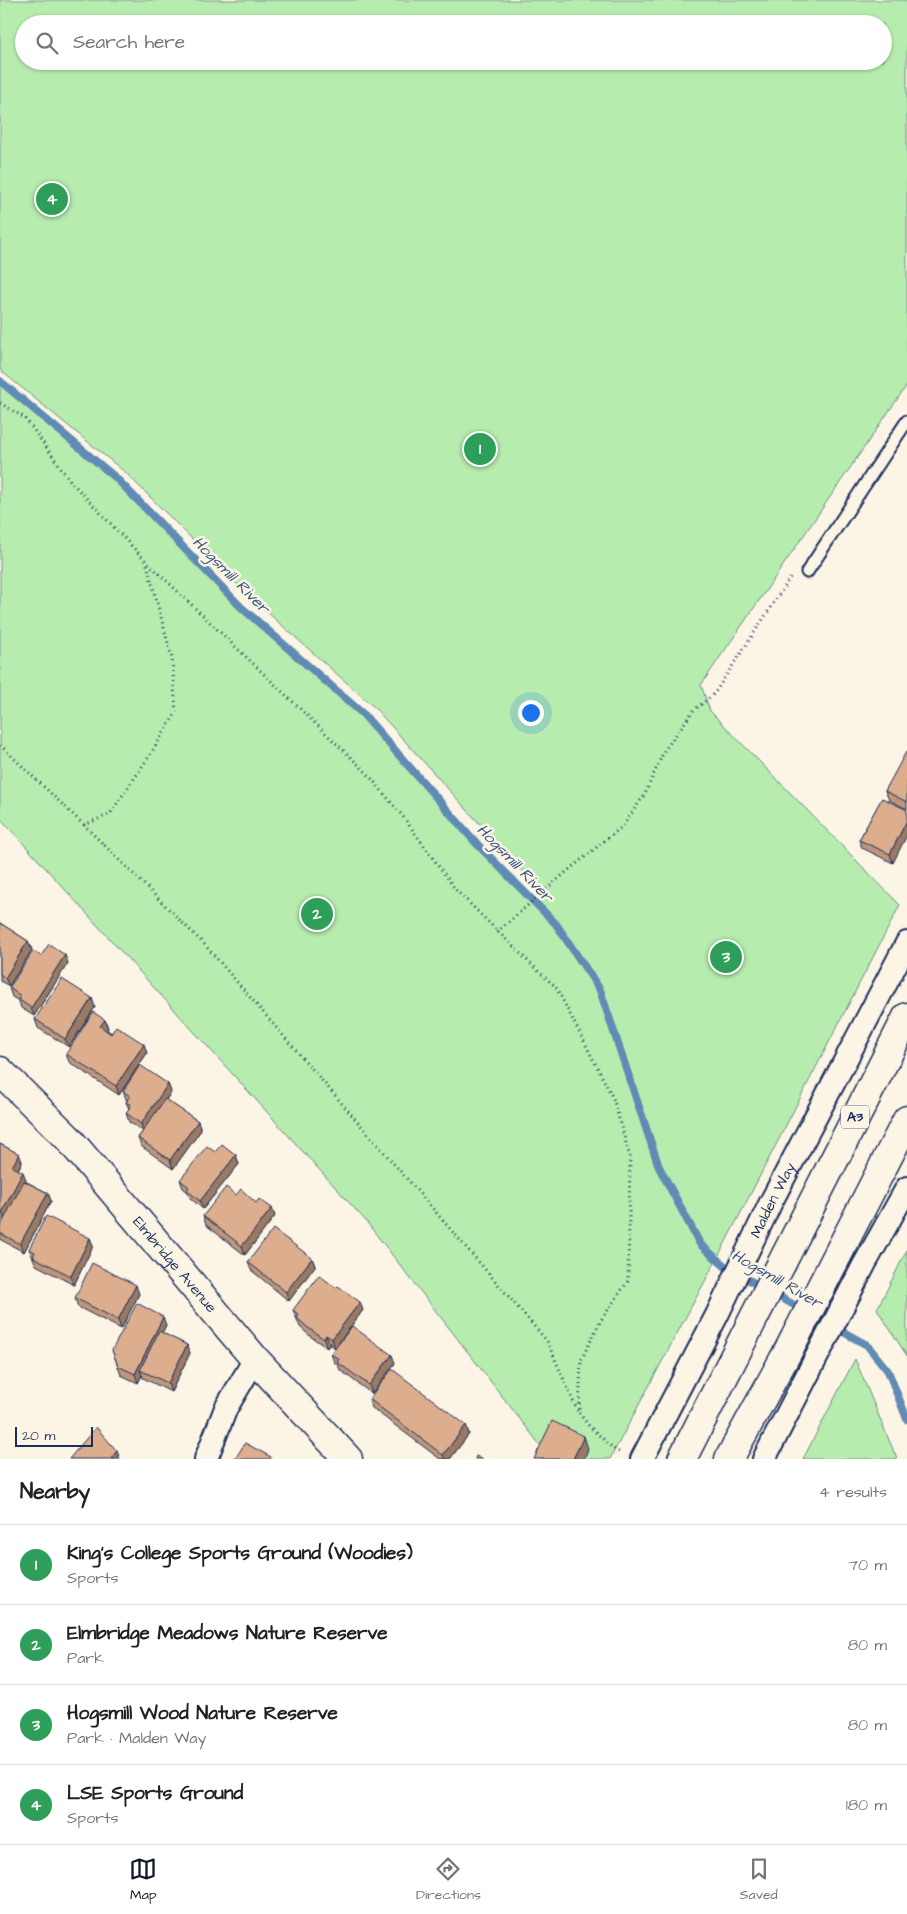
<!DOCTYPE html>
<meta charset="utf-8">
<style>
:root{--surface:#fff;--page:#f2f2f2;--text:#222;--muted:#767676;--line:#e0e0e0;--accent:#111827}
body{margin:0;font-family:"Architects Daughter",sans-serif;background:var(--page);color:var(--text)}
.scale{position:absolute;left:15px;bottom:12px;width:78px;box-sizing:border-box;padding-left:5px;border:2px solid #1b2f5e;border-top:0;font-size:14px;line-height:18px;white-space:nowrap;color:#1b2f5e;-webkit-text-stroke:4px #fcf5e5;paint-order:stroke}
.you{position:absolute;left:530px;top:712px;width:18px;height:18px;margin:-12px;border:4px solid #fff;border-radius:50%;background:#1a73e8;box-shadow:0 0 0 8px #1a73e833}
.badge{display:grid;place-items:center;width:32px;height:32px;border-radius:50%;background:var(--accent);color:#fff;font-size:16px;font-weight:700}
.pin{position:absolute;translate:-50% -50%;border:2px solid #fff;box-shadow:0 1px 5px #0006}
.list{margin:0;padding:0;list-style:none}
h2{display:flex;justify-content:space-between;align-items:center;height:65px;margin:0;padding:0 20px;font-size:21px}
h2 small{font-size:16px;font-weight:400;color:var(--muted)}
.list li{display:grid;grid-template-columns:32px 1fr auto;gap:15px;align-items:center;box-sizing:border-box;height:80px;padding:0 20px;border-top:1px solid var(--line)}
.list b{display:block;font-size:19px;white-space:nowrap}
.list p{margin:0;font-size:16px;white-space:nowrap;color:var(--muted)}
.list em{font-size:16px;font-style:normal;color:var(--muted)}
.icon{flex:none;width:28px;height:28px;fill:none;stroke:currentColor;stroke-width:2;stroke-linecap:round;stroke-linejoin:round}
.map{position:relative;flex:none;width:907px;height:1459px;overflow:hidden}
.search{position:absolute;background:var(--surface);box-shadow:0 1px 4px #0004;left:15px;right:15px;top:15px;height:55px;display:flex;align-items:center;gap:12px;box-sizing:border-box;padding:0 18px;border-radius:28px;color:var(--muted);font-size:19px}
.sheet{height:385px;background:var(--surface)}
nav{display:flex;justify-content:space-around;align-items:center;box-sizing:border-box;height:70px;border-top:1px solid var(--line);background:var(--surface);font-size:14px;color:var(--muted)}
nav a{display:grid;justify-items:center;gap:2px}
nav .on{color:var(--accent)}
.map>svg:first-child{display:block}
</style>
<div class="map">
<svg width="907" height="1459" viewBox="0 0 907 1459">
<rect width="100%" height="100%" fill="#fcf5e5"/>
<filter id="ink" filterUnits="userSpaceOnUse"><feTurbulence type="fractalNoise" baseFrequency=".02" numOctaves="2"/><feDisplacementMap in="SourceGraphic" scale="10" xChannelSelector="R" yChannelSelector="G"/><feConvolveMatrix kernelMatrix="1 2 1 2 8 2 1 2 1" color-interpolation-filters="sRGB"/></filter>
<g filter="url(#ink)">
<path fill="#b6ecae" stroke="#688e86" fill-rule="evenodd" d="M0,0H907V385L701,685L710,711L900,905L720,1253L610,1459H551L365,1220L0,818V381L123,485L241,607L363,714L478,845L536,904L545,896L374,707L250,597L126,473L0,370ZM24,24H883V61H24Z
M907,1250V1356L877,1309Z
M855,1359L897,1459H803Z"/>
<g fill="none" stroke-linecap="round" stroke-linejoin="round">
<path stroke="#618bb5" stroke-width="8" d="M0,381L116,478L241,607L363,714L478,845L556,924L600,990L659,1167L700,1244L727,1268L867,1345L888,1371L907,1419"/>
<defs>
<path id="lane" d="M807,572L907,421"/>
<g id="street">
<path d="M206,1459L226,1408L255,1359"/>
<path id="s1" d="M642,1459L717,1315L771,1202L907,943"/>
<path d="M764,1459L864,1265L907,1188"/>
</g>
<g id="secondary">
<path id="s2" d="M0,1071L68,1138L255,1359L348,1459"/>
</g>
<path id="highway" d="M682,1459L907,1017
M729,1459L786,1355L907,1120"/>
</defs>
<use href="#lane" stroke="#1b2f5e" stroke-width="15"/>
<use href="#street" stroke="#1b2f5e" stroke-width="26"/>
<use href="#secondary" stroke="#1b2f5e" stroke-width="31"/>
<use href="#highway" stroke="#1b2f5e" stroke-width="31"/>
<path stroke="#1b2f5e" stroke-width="3" stroke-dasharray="1 4" stroke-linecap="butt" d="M0,403L25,418L72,483L146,561L367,773L404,818L456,890L536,969L556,987L613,1098L630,1157L628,1281L601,1320L581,1360L579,1413L589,1426L615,1450L619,1452
M0,745L84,825L205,945L547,1341L578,1412
M84,825L110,814L148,758L176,713L172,658L146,561
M497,932L571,868L623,826L645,794L664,751L693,711L714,694L790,578"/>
<use href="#lane" stroke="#fcf5e5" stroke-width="11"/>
<use href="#street" stroke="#fcf5e5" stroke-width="22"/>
<use href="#secondary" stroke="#fcf5e5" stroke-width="28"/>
<use href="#highway" stroke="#fcf5e5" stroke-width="28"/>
</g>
<path fill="#be967a" stroke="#1b2f5e" d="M907,753V809L889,800L885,791Z
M882,798L893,863L862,848L859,840Z
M0,923L28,941L32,950L9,986L0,981Z
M41,956L68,963L34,1016L21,1008L19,1001L12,997L9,988Z
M95,1007L69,1047L38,1028L35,1019Z
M105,1020L108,1028L107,1030L147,1053L119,1095L69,1062L66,1054Z
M168,1084L171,1092L166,1100L198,1121L201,1130L173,1169L141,1146L138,1138L143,1131L129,1122L126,1113L129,1109L126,1102L127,1100L126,1099L123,1091Z
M0,1144L19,1154L22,1162L18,1170L25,1181L48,1193L51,1201L24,1252L1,1240L0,1239V1227L4,1220L0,1218Z
M215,1152L236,1155L239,1164L203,1209L190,1198L188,1192L183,1188L180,1180Z
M236,1195L275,1216L245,1255L206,1225L203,1216Z
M90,1238L93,1246L74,1285L36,1265L29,1249Z
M312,1258L315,1266L289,1301L251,1270L248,1262Z
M139,1294L121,1329L78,1307L75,1298Z
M293,1310H363L335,1348L330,1344L327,1348L310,1336L300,1327Z
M166,1325L162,1333L187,1345L190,1353L171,1392L143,1378L142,1375L138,1383L121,1375L112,1350Z
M331,1354L395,1363L372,1394L340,1370L338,1365L334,1362Z
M369,1399L466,1425L469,1434L450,1459H440L372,1408Z"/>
<path fill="#9b7a63" stroke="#1b2f5e" d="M907,820V835L893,863L890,854Z
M28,941L32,950L9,986L5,978Z
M65,955L68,963L34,1016L31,1008Z
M92,998L95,1007L69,1047L65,1039Z
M105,1020L108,1028L104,1035L100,1026Z
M144,1044L147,1053L119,1095L116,1086Z
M168,1084L171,1092L144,1132L141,1124Z
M198,1121L201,1130L173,1169L170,1160Z
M19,1154L22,1162L15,1175L12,1167Z
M236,1155L239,1164L203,1209L200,1201Z
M23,1172L26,1180L5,1220L2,1212Z
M48,1193L51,1201L24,1252L20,1244Z
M272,1208L275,1216L245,1255L242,1246Z
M90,1238L93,1246L74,1285L71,1276Z
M312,1258L315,1266L289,1301L286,1292Z
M136,1285L139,1294L121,1329L118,1320Z
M360,1302L363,1310L335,1348L332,1339Z
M163,1317L166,1325L144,1371L140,1370L142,1375L138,1383L135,1374Z
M326,1335L330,1344L327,1348L324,1339Z
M187,1345L190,1353L171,1392L168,1383Z
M392,1355L395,1363L372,1394L369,1385Z
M466,1425L469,1434L450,1459H445L443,1455Z
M584,1436L588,1449L584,1459H573Z
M117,1451L120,1459H112V1457Z"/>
<path fill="#ddae8e" stroke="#1b2f5e" d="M906,752L907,753V802L885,791Z
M882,798L907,810V820L890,854L859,840Z
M0,923L28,941L5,978L0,974Z
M49,944L65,955L31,1008L18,999L21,996L9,988L33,951L41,956Z
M62,979L92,998L65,1039L35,1019Z
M93,1012L105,1020L100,1026L111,1034L116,1026L144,1044L116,1086L66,1054Z
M140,1065L168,1084L141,1124L126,1113L131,1105L126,1102L130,1096L123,1091Z
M165,1099L198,1121L170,1160L138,1138Z
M0,1144L19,1154L12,1167L23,1172L2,1212L0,1211Z
M222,1144L236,1155L200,1201L187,1190L189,1187L180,1180L207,1146L215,1152Z
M24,1181L48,1193L20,1244L0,1233V1227Z
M226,1187L236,1195L241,1189L256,1203L259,1199L272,1208L242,1246L203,1216Z
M46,1216L90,1238L71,1276L33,1257L35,1252L29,1249Z
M273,1229L312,1258L286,1292L248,1262Z
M92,1263L136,1285L118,1320L75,1298Z
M319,1275L336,1288L338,1286L360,1302L332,1339L326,1335L324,1339L307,1327L297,1318L299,1315L293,1310Z
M137,1303L163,1317L135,1374L118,1366L112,1350Z
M352,1326L392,1355L369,1385L337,1362L339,1359L331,1354Z
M159,1331L187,1345L168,1383L140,1370Z
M392,1369L466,1425L443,1455L369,1399Z
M552,1421L584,1436L573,1459H534Z
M96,1427L117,1451L112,1457L114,1459H69Z
M245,1443L271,1457L270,1459H235Z
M476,1456L483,1459H475Z"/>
</g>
<g text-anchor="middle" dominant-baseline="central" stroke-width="5" stroke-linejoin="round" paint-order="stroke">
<rect fill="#fcf5e5" stroke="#5e6a86" stroke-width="1" x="841" y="1105.5" width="28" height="23" rx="4"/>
<g font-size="14" font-weight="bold" fill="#1b2f5e">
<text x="855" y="1117">A3</text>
</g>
<g font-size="15" fill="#1b2f5e" stroke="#fcf5e5">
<text stroke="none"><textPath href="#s1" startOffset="290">Malden Way</textPath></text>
<text stroke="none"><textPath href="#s2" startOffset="261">Elmbridge Avenue</textPath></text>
</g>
<g font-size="16" font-style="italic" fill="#385582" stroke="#fcf5e5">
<text transform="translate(231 575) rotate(45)">Hogsmill River</text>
<text transform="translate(515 863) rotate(46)">Hogsmill River</text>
<text transform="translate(777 1279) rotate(30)">Hogsmill River</text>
</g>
</g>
</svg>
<div class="scale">20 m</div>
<div class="you"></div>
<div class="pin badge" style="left:480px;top:449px;background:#2e9e5b">1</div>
<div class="pin badge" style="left:317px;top:914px;background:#2e9e5b">2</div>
<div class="pin badge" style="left:726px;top:957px;background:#2e9e5b">3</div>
<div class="pin badge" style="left:52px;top:199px;background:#2e9e5b">4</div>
<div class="search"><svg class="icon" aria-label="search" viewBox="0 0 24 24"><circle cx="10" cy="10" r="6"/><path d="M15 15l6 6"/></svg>Search here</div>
</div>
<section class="sheet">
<h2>Nearby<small>4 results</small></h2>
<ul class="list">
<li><span class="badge" style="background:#2e9e5b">1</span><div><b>King's College Sports Ground (Woodies)</b><p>Sports</p></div><em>70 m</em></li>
<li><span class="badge" style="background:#2e9e5b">2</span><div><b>Elmbridge Meadows Nature Reserve</b><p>Park</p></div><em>80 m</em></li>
<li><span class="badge" style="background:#2e9e5b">3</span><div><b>Hogsmill Wood Nature Reserve</b><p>Park · Malden Way</p></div><em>80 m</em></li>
<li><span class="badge" style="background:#2e9e5b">4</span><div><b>LSE Sports Ground</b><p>Sports</p></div><em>180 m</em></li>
</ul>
</section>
<nav>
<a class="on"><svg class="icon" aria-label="map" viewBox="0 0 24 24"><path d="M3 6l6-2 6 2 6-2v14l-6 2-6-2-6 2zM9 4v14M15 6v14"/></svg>Map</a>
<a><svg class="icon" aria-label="directions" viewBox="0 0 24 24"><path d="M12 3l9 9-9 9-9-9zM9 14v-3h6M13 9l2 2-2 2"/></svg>Directions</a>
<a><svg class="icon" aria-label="saved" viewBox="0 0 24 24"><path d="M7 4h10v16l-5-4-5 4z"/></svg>Saved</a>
</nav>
